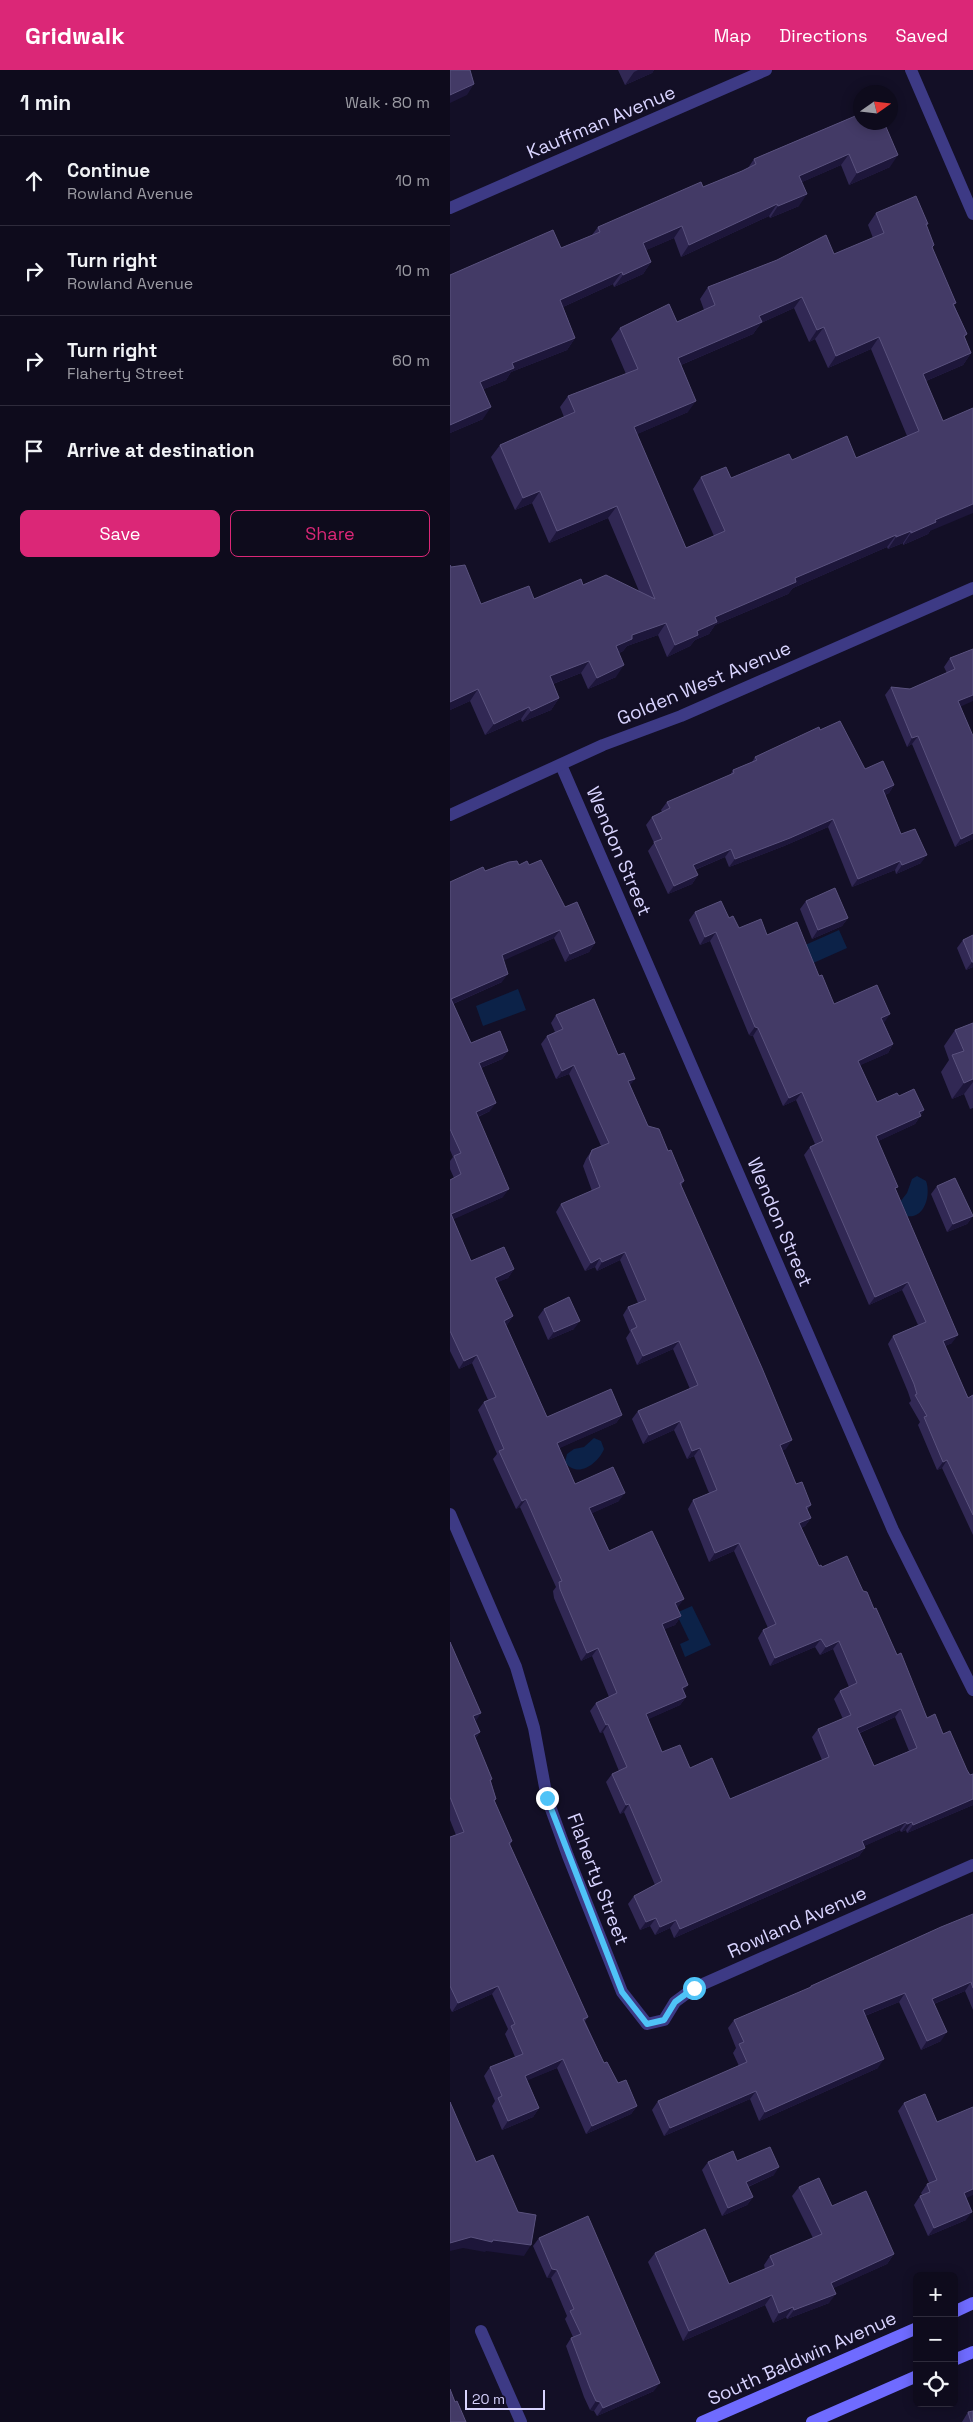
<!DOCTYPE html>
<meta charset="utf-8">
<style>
:root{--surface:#0e0b1c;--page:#1c1929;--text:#f1f3f6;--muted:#9b9ba3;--line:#2e2b3b;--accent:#db2777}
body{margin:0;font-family:"Space Grotesk",sans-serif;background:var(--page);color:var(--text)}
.controls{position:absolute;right:15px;bottom:15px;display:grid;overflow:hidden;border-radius:8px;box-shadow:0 2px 12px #0003}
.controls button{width:45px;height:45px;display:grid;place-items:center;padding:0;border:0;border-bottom:1px solid var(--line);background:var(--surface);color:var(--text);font:25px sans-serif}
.compass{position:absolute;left:403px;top:15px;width:45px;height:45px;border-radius:50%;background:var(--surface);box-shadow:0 2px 12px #0003;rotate:76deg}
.scale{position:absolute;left:15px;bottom:12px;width:80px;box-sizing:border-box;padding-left:5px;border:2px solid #d9d4ff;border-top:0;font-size:14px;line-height:18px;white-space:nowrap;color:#d9d4ff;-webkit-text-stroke:4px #130f26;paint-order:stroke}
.stop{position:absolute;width:15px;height:15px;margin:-11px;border:4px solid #4fc3f7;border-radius:50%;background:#fff}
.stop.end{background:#4fc3f7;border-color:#fff;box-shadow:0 1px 5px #0008}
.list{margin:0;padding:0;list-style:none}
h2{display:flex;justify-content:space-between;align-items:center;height:65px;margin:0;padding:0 20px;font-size:21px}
h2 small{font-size:16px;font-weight:400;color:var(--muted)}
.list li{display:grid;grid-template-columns:32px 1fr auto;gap:15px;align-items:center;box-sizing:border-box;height:90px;padding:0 20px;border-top:1px solid var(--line)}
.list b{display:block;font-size:19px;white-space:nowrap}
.list p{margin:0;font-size:16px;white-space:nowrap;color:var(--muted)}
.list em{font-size:16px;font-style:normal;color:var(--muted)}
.actions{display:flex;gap:10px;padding:15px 20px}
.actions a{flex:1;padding:11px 0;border:1px solid var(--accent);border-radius:8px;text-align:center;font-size:18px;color:var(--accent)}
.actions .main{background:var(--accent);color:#fff}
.icon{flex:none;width:28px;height:28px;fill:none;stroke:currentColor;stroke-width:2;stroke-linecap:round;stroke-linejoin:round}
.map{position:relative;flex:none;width:523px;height:2352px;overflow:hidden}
header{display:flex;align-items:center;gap:30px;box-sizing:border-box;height:70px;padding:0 25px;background:var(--accent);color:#fff}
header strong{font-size:24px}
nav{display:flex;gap:28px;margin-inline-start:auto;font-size:18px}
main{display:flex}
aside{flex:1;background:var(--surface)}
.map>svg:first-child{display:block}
</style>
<header>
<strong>Gridwalk</strong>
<nav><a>Map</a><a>Directions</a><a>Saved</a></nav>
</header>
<main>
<aside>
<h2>1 min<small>Walk · 80 m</small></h2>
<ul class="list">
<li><svg class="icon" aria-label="ahead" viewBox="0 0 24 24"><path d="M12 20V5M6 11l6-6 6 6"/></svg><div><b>Continue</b><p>Rowland Avenue</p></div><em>10 m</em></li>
<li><svg class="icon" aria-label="right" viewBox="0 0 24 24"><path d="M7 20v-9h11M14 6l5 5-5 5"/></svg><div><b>Turn right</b><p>Rowland Avenue</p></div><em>10 m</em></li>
<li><svg class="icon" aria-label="right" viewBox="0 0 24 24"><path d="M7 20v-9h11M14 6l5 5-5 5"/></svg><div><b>Turn right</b><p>Flaherty Street</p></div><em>60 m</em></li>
<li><svg class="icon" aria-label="arrive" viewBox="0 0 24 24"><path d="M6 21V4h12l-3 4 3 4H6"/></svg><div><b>Arrive at destination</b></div></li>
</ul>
<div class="actions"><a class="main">Save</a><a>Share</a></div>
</aside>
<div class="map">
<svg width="523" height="2352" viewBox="0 0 523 2352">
<rect width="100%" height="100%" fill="#130f26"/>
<path fill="#0c2248" d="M389,860L397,878L361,894L353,876Z
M68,919L76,940L33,956L26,936Z
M467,1106L476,1111C481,1124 475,1149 457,1146L450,1132L457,1123L462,1109Z
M144,1368L151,1371L154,1379C148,1394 127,1409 115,1392L117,1384L124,1379L134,1377Z
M242,1536L261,1575L235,1587L230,1574L239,1570L226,1543Z"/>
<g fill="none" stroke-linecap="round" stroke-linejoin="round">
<path stroke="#3d3a85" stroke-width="12" d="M0,138L316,0
M111,695L443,1460L523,1620
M0,1444L66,1597L84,1658L97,1728L118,1786L172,1922L197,1954L214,1950L225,1932L244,1918L523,1795
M31,2261L71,2352"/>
<path stroke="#3d3a85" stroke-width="12" d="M461,0L523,144
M0,745L153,675L231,646L523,518"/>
<path stroke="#6f6bff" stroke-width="12" d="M504,2242L523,2233
M504,2290L523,2282
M252,2352L467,2258
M362,2352L467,2306"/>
</g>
<path fill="#312854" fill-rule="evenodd" d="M168,0H204L202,3L175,15Z
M410,44L440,97L399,115L391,95L352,112L349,136L320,148L319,146L231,187L224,168L196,180L201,192L193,204L164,217L163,214L113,237L125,268L117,280L61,302L56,310L34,319L33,349L0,363V205L111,178L142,165L148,157L253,117L292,101L298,98L304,89Z
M426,143L478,154L476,156L484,175L482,178L506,233L504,235L517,264L514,267L521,283L513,295L476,311L480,461L478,464L453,475V473L438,479L437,477L343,518L338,524L265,555L259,564L245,570L240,576L217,587L208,565L177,576L173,581L169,583L166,607L138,619L131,603L103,614L109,628L101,640L72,652L71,649L35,665L20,631L0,640V495L1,497L31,534L84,529L133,515L189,521L158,448L99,473L82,433L65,440L41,387L50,375L114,347L110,337L118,326L176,304L161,269L170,258L227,252L254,240L250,229L258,217L384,184L423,168L418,155ZM344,238L359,272L365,269L378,298L421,279L457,366L406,388L342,390L281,408L251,407L243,419L264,466L236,478L187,364L238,342L231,295L303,264L311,253Z
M523,579L511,636L523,769L505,777L462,674L457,677L435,625L441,617L460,619L497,603L494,597L500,588Z
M370,660L415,699L444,715L439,723L435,725L451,764L471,793L446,804L445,800L402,817L378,757L334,776L279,797L275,787L245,800L248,805L242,814L218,824L198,781L204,773L196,755L202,747L212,742L211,740L217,732L280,705L283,700L302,692L305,687Z
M69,795H79L145,873L139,882L115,892L104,868L53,890L52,912L3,934L21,973L58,981L52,989L31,998L40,1041L28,1047L53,1127L3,1149L21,1191L64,1199L58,1208L47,1212L63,1246L57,1255H56L97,1347L172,1345L166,1353L109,1378L125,1414L169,1431L142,1443L159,1481L228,1537H227L231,1546L225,1555L214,1559L236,1627L230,1635L198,1649L212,1682L240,1698L280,1729L372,1690L362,1667L368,1659L393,1649L384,1629L390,1621L399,1617L383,1579L370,1585L365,1577L320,1596L308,1568L313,1560L318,1558L284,1481L259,1492L238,1439L243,1430L259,1423L244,1386L237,1389L224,1360L193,1374L182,1349L188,1341L240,1319L223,1279L187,1295L176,1268L180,1262L173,1245L178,1237L188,1233L170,1190L147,1201L145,1197L135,1201L106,1142L111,1134L142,1121L133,1096L136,1089L142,1080L151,1076L119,1004L106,1009L91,974L97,966L105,962L101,953L106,945L180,1015L198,1056L218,1081L234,1111L231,1116L336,1379L332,1380L346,1414L361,1435L357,1440L361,1448L355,1456L351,1458L369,1496L413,1521L424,1539L477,1648L493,1664L520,1705L523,1704V1735L457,1763L456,1760L451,1762L450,1760L414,1776L415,1778L409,1786L224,1868L220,1858L205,1865L200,1856L190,1860L178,1834L184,1826L205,1815L174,1742L170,1744L156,1712L162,1704L169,1701L153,1662L150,1663L140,1641L146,1633L159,1627L142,1586L131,1591L104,1528L103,1521L106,1517L70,1437L66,1439L43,1389L47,1384L28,1340L34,1332L38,1330L22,1293L9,1299L0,1281V1110L4,1108L0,1099V1091L3,1087L0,1080V812L35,801ZM445,1647L459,1681L424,1696L410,1663Z
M356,831L398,848L392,856L362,869L350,839Z
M245,842L279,848L289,858L317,865L369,906L384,934L434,953L443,974L438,983L410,995L427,1032L449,1026L474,1040L465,1054L428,1071L502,1273L495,1276L518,1328L523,1325V1465L492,1398L487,1400L468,1355L470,1352L459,1333L461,1331L458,1322L438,1274L443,1266L468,1255L454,1224L452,1220L419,1235L354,1085L360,1077L365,1074L346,1030L333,1036L303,966L299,965L260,871L250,875L239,850Z
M523,865V897L516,900L507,878L513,870Z
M523,953V1038L520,1039L514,1024L502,1029L491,1002L499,990L494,976L505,960Z
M487,1116L523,1146L517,1154L497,1162L481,1124Z
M94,1239L124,1259L98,1270L88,1247Z
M0,1572L25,1651L30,1662L25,1669L42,1709L41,1711L46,1729L44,1732L62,1771L60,1775L138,1947L135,1951L154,1993L168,2013L187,2036L181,2044L136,2064L107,1998L77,2010L89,2038L83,2047L52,2060L42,2036L45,2031L34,2006L40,1997L65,1987L55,1964L58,1959L42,1924L2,1942L0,1938V1767L6,1765L0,1750Z
M523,1844V1940L515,1921L484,1934L491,1971L471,1980L449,1932L415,1946L428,1998L309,2051L300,2029L214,2066L202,2040L208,2031L289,1996L283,1983L286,1978L278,1958L284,1950L359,1919L361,1916Z
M454,2033L487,2052L516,2128V2150L478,2166L464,2135L470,2126L472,2125L471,2123L477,2114L479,2113L448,2041Z
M287,2091L324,2105L298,2117L303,2127L297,2135L272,2146L252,2100L258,2092Z
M349,2117L382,2136L444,2184L437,2194L383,2218L379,2233L337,2249L336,2247L323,2253L315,2235L233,2271L198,2192L205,2183L279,2214L315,2199L314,2195L320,2186L363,2168L342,2126Z
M89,2168L204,2321L147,2346L144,2341L140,2340L134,2327L116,2276L121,2268L123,2267L115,2249L117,2246L101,2208H97L83,2176Z
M518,2342L523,2352H512Z"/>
<path fill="#1d163a" d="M188,0H204L202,3L175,15L184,2Z
M24,14L17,25L0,33V25Z
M399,84L391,95L341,117L349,106Z
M448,85L440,97L399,115L407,103Z
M357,124L349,136L320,148L328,136Z
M327,134L319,146L231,187L239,175Z
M232,156L224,168L185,185L193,173Z
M201,192L193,204L164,217L173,205Z
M172,202L163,214L102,242L110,230Z
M352,227L344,238L311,253L303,264L219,300L228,288L309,246Z
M374,257L365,269L359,272L367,260Z
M429,267L421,279L378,298L386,286Z
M125,268L117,280L61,302L56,310L22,324L30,312L62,293Z
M521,283L513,295L464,316L473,304Z
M246,331L238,342L176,369L184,357Z
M41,337L33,349L0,363V355Z
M90,421L82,433L65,440L73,428Z
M523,434V443L480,461L478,464L453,475L461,463L485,450Z
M167,436L158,448L99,473L107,461Z
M461,461L453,473L438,479L446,467Z
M446,465L437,477L343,518L338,524L265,555L259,564L245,570L240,576L217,587L225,575L247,561L265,547L345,508Z
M216,553L208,565L177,576L173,581L157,588L166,576L182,565Z
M139,591L131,603L92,618L100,606Z
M174,595L166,607L138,619L147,608Z
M28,619L20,631L0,640V632Z
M523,625V631L503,640L508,631Z
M109,628L101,640L72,652L81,641Z
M79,637L71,649L35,665L44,654Z
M468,666L462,674L457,677L462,668Z
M444,715L439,723L427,728L433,720Z
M383,749L378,757L334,776L279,797L285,789Z
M523,763V769L505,777L511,769Z
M281,779L275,787L237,803L243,795Z
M477,785L471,793L446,804L452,795Z
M450,791L445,800L402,817L408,809Z
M248,805L242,814L218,824L224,816Z
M398,848L392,856L362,869L368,860Z
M110,860L104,868L46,894L52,885Z
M266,862L260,871L250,875L255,867Z
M145,873L139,882L115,892L120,884Z
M522,892H523V897L516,900Z
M58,904L52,912L0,935L1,929Z
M440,944L434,953L426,956L431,948Z
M305,957L308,958L303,966L299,965Z
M443,974L438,983L402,999L408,991Z
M58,981L52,989L23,1001L29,993Z
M124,995L119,1004L106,1009L112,1001Z
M185,1009L179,1017L178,1011Z
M523,1009V1012L514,1024L502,1029L514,1013Z
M352,1022L346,1030L333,1036L339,1028Z
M46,1033L40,1041L20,1050L26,1042Z
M474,1040L465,1054L420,1075L426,1066Z
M59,1119L53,1127L0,1151L1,1144Z
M523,1146L517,1154L497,1162L503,1154Z
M175,1182L170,1190L147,1201L152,1192Z
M150,1188L145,1197L135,1201L141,1193Z
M64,1199L58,1208L39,1216L45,1208Z
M458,1212L452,1220L419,1235L425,1227Z
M63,1246L57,1255L48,1259L54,1251Z
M130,1251L124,1259L98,1270L104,1262Z
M508,1265L502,1273L487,1280L493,1271Z
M229,1271L223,1279L187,1295L193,1286Z
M27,1285L22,1293L9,1299L14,1291Z
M172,1345L166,1353L101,1382L107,1373Z
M230,1351L224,1360L193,1374L199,1365Z
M342,1370L336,1379L324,1384L330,1375Z
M250,1378L244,1386L237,1389L242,1381Z
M497,1390L492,1398L487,1400L493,1392Z
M175,1423L169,1431L134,1447L139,1438Z
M76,1429L70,1437L66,1439L72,1431Z
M361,1448L355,1456L343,1462L349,1453Z
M289,1473L284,1481L259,1492L265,1483Z
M234,1529L228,1537L219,1541L225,1533Z
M231,1546L225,1555L206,1563L212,1554Z
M371,1569L365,1577L320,1596L325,1588Z
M389,1571L383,1579L370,1585L376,1577Z
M148,1578L142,1586L131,1591L137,1583Z
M238,1615L232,1624V1618Z
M236,1627L230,1635L190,1653L196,1644Z
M451,1639L445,1647L402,1666L407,1658Z
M31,1643L26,1651L23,1646Z
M158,1654L153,1662L150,1663L156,1655Z
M30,1662L24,1670V1665Z
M523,1729V1735L457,1763L463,1755Z
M179,1734L174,1742L170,1744L176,1735Z
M456,1752L450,1760L406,1780L412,1771Z
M462,1752L456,1760L451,1762L457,1754Z
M415,1778L409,1786L224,1868L230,1859Z
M206,1848L200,1856L190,1860L196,1852Z
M226,1850L220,1858L205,1865L210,1857Z
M521,1912L515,1921L476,1937L482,1929Z
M48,1916L42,1924L2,1942L8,1933Z
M455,1923L449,1932L407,1949L413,1940Z
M497,1962L491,1971L471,1980L477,1971Z
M113,1989L107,1998L69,2014L75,2006Z
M434,1989L428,1998L309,2051L315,2042Z
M306,2021L300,2029L214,2066L220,2058Z
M187,2036L181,2044L136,2064L142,2056Z
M89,2038L83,2047L52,2060L58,2051Z
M329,2097L324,2105L290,2120L296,2112Z
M523,2119V2125L508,2132L514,2123Z
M303,2127L297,2135L272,2146L278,2138Z
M522,2142L516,2150L478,2166L484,2158Z
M21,2167L43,2170L81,2175L74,2186L36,2181L35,2182L13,2178L0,2181V2173Z
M444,2184L437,2194L375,2222L381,2213Z
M102,2199L107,2200L101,2208H97Z
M386,2224L379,2233L337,2249L344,2240Z
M322,2225L315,2235L233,2271L239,2261Z
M343,2237L336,2247L323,2253L329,2243Z
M210,2313L204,2321L147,2346L153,2338Z
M146,2331L150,2332L144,2341L140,2340Z"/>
<path fill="#433a66" stroke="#5a527e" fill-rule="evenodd" d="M0,0H20L24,14L0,25Z
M410,44V52H431L434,58L436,57L448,85L407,103L399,84L349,106L357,124L328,136L327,134L239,175L232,156L193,173L201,192L173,205L172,202L110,230L125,268L62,293L64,298L30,312L41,337L0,355V205L103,160L111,178L150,162L148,157L251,112L253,117L292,101L306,94L304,89Z
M466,126L478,154H476L484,175L482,177L506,233L503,234L517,264L514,266L521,283L473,304L493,351L523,338V434L485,450L486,452L461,463V461L446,467V465L345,508L346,512L265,547L267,552L247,561L248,565L225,575L216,553L182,565V569L166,576L174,595L147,608L139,591L100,606L109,628L81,641L79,637L44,654L28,619L0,632V495L1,497L15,495L31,534L79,516L84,529L131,509L133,515L156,505L205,529L167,436L107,461L90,421L73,428L50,375L125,342L118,326L188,299L170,258L219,234L227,252L265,235L258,217L327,190L376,165L384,184L434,163L426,143ZM352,227L367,260L374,257L386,286L429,267L469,361L406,388L397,366L342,390L339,384L281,408L276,397L251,407L275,461L236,478L184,357L246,331L228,288L312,252L309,246Z
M523,579V625L508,631L523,666V763L511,769L468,666L462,668L441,617L460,619L505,599L500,588Z
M390,651L415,699L433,691L444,715L433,720L451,764L465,759L477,785L452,795L450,791L408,809L383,749L340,768L285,789L281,779L243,795L248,805L224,816L204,772L212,769L202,747L220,738L217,732L284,703L283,700L307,690L305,687L369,657L370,660Z
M91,790L115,837L127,832L145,873L120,884L110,860L52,885L58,904L1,929L21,973L50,961L58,981L29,993L46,1033L26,1042L59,1119L1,1144L21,1191L54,1177L64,1199L45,1208L63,1246L54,1251L97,1347L161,1319L172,1345L107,1373L125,1414L163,1397L175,1423L139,1438L159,1481L202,1461L234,1529L225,1533L231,1546L212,1554L238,1615L232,1618L236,1627L196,1644L212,1682L230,1675L240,1698L262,1688L280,1729L379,1687L368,1659L401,1645L390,1621L407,1613L389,1571L376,1577L371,1569L325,1588L313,1560L326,1554L289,1473L265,1483L243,1430L267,1420L250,1378L242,1381L230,1351L199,1365L188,1341L248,1315L229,1271L193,1286L181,1260L187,1257L178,1237L196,1230L175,1182L152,1192L150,1188L141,1193L111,1134L150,1117L139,1088L142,1080L159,1073L124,995L112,1001L97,966L113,959L106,945L144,929L168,985L174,983L185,1009L178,1011L198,1056L209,1059L218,1081L221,1080L234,1111L230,1113L312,1298L342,1370L330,1375L346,1414L352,1412L361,1435L356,1437L361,1448L349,1453L369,1496L371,1495L372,1497L397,1486L413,1521L417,1522L424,1539L426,1538L447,1585L451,1583L477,1648L485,1644L493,1664L500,1661L517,1700L520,1705L523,1704V1729L463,1755L462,1752L457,1754L456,1752L412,1771L415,1778L230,1859L226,1850L210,1857L206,1848L196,1852L184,1826L212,1811L179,1734L176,1735L162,1704L177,1697L158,1654L156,1655L146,1633L167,1623L148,1578L137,1583L110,1519L109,1512L112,1511L76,1429L72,1431L49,1381L54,1379L34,1332L46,1327L27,1285L14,1291L0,1261V1110L11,1104L4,1086L11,1083L0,1059V812L33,797L35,801L59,792L67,791L69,795L77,791L79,795ZM451,1639L467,1678L424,1696L407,1658Z
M385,818L398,848L368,860L356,831Z
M271,831L279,848L283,846L289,858L311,849L317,865L347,852L369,906L372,905L384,934L427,915L440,944L431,948L443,974L408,991L427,1032L447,1023L449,1026L464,1019L474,1040L469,1042L471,1046L426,1066L448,1117L445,1118L508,1265L493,1271L518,1328L523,1325V1445L497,1390L493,1392L474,1347L477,1346L465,1325L467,1324L464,1314L443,1266L476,1252L458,1212L425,1227L360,1077L373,1071L352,1022L339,1028L308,958L305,957L266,862L255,867L245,842Z
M523,865V892H522L513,870Z
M523,953V1009L514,1013L502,985L514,981L505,960Z
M505,1108L523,1146L503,1154L487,1116Z
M119,1227L130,1251L104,1262L94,1239Z
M0,1572L31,1643L23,1646L30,1662L24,1665L42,1709L40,1710L46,1729L44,1730L62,1771L59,1773L138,1947L133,1949L154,1993L157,1992L168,2013L176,2010L187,2036L142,2056L113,1989L75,2006L89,2038L58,2051L48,2028L52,2026L40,1997L73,1984L61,1956L65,1954L48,1916L8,1933L0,1916V1767L14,1762L0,1727Z
M523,1844V1918L521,1912L482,1929L497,1962L477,1971L455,1923L413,1940L434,1989L315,2042L306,2021L220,2058L208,2031L297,1992L289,1974L294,1972L284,1950L361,1917V1916L491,1857Z
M475,2024L487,2052L523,2037V2119L514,2123L522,2142L484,2158L470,2126L480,2122L477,2114L487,2110L454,2033Z
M0,2032L26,2092L43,2085L68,2142L86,2145L81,2175L43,2170L42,2172L21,2167L0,2173Z
M320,2077L329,2097L296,2112L303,2127L278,2138L258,2092L283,2081L287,2091Z
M369,2108L382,2136L416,2121L444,2184L381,2213L386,2224L344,2240L343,2237L329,2243L322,2225L239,2261L205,2183L255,2159L279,2214L324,2195L320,2186L372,2164L349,2117Z
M138,2146L210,2313L153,2338L150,2332L146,2331L140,2318L121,2268L131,2264L120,2241L124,2239L107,2200L102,2199L89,2168Z
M0,2319L5,2332L7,2331L16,2352H0Z
M523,2341V2352H521L518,2342Z"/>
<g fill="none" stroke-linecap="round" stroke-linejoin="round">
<path stroke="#4fc3f7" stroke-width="6" d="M97,1728L172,1922L197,1954L214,1950L225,1932L244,1918"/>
</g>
<g text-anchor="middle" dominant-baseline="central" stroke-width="4" stroke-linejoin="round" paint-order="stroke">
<g font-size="19" fill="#d9d4ff" stroke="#130f26">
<text transform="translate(151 52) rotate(-23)">Kauffman Avenue</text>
<text transform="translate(254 613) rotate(-23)">Golden West Avenue</text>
<text transform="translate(169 781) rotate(67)">Wendon Street</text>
<text transform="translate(330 1152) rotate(67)">Wendon Street</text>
<text transform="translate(148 1809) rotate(69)">Flaherty Street</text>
<text transform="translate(347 1852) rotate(-24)">Rowland Avenue</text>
<text transform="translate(352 2288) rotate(-24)">South Baldwin Avenue</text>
</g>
</g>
</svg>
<div class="controls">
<button>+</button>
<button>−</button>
<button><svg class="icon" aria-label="locate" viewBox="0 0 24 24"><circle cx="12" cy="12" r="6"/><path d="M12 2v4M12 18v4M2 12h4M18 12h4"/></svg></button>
</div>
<svg class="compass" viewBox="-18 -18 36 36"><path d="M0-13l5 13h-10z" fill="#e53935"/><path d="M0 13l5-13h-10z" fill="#9b9ba3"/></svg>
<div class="scale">20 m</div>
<div class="stop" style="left:244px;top:1918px"></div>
<div class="stop end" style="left:97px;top:1728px"></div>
</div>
</main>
